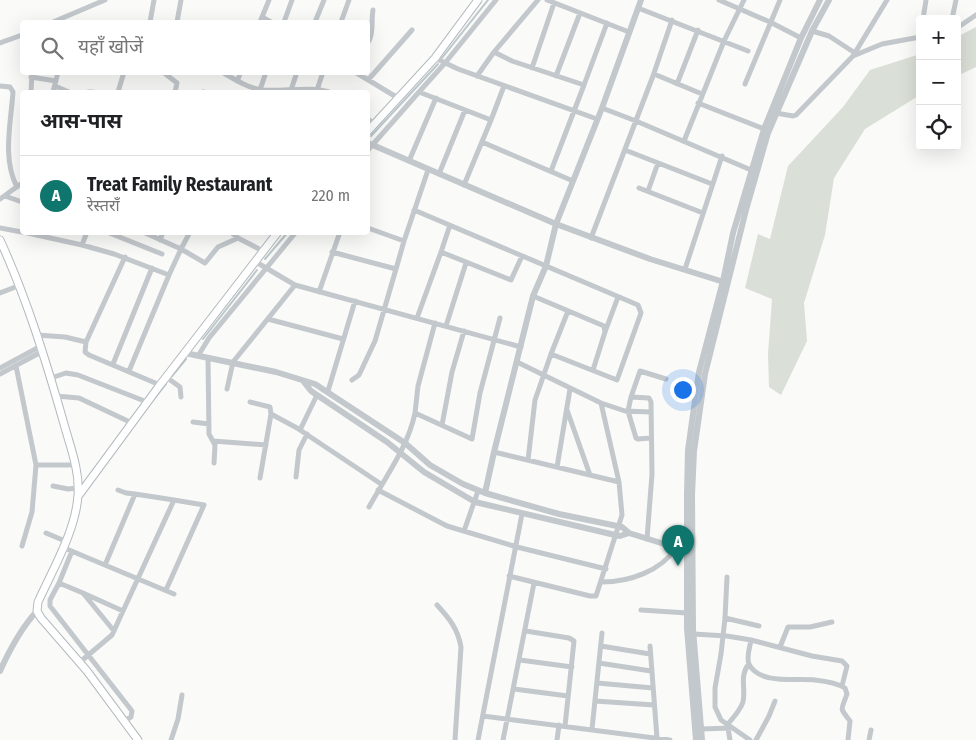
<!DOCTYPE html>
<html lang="hi">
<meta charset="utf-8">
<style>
:root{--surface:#fff;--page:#f6f6f6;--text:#202124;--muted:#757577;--line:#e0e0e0;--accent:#0f766e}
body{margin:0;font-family:"Fira Sans Condensed","Noto Sans Devanagari",sans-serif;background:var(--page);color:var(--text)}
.controls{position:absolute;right:15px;top:15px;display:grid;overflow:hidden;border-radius:5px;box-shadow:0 5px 20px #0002}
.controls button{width:45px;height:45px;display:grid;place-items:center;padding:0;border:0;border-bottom:1px solid var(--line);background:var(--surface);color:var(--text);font:25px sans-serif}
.you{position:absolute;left:682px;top:389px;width:18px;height:18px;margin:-12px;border:4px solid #fff;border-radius:50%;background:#1a73e8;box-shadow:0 0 0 8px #1a73e833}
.badge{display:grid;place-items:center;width:32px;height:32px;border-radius:50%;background:var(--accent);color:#fff;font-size:16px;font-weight:700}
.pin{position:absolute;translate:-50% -41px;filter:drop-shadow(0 1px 2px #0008)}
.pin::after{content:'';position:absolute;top:26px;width:18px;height:15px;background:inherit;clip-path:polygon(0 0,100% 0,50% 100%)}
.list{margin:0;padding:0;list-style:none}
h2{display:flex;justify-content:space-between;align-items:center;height:65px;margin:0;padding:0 20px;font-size:21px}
h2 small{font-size:16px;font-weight:400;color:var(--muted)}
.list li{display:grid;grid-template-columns:32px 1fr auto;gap:15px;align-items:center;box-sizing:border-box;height:80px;padding:0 20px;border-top:1px solid var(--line)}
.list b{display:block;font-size:19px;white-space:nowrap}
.list p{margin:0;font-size:16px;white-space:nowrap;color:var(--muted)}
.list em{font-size:16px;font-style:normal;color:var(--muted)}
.icon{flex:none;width:28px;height:28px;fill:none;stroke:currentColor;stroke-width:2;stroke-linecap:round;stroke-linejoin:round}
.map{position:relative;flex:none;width:976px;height:740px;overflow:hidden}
.search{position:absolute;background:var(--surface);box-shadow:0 5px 20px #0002;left:20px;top:20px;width:350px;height:55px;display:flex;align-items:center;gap:12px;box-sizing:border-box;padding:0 18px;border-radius:5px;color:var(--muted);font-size:19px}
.panel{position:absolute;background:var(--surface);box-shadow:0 5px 20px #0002;left:20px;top:90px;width:350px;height:145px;border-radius:5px}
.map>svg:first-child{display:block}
</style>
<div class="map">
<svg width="976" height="740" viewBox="0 0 976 740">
<rect width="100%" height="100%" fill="#fafaf8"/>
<path fill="#dadfd7" d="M976,27V67L957,76V37Z
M920,54V95L865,129L834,178L825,235L804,303L807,341L781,395L769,387L768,354L772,299L745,288L758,234L770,239L788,166L843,107L870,70Z"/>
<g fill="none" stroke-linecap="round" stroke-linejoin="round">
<path stroke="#bbc7cb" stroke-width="2" d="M442,58L488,0
M371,136L438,64
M265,259L288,232
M203,339L257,270
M172,376L186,359
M146,409L166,384"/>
<defs>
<path id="secondary" d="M368,131L435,58L478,0
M0,240C27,299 46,361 64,424C70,446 80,471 78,495C76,530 53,569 38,602L37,611L41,618L87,671L138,740
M79,495L160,385L278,232"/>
</defs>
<use href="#secondary" stroke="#b3babf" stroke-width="9"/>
<path stroke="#c3c8cc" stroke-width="5" d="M547,0L629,32
M719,0L770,22L801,38
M638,8L748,51
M262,17L271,22
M923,19L926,0
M952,19L956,0
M53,22L105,0
M150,22L154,0
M177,22L181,0
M260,22L269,0
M284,22L292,0
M315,22L324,0
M341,22L349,0
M957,28L976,15
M812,31L829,36L855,53
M369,41C374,31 371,21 373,10
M0,43L22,35
M494,52L538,0
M853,56L882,44L920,37
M435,58L458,69L597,119
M532,68L554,3
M163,72L177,83L175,92
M222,72C234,79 248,88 262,90C284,92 309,86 329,92
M355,72L398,98
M654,74L702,94
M477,76L494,52L512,61L584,85L551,171
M556,76L580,13
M31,77L56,81
M368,80L412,30
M237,81L241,72
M677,84L698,30
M745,84L780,0
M584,85L607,23
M0,86L10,87L13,92C11,122 2,159 17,187
M55,86L69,92
M260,90L266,72
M291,90L297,72
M317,90L323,72
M31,92L32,72
M53,92L58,72
M88,92H93
M118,92L124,72
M203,92H204
M698,103L764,129
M602,108L636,121L751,170
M776,113L793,116L796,115L853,56L887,0
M368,119L373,123
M491,120L504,86
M684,141L724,41L744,0
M482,142L573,181
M368,150L419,92
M625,150L712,184
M409,161L436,98
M439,174L465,110
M464,185L491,120L419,92L445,63L496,0
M639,188L703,213
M648,191L658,163
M5,196L22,202
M0,199L22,183
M414,210L638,305L641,313L617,380L551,354L535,400L528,460
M0,228L22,232
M368,228L404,241L428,170
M23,232L82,245L114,254L169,275L181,249L205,263L218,247L238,238L263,251
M107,232L162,254
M143,232L181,249L190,232
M231,232L238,238
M591,238L653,76L672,20
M160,240L163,232
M82,245L87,232
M332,252L396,269L375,341L359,375L352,380
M441,252L450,225
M125,257L86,342L85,352L89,355L160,385
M256,262L295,285L521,347
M396,269L404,241
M685,269L722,156
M319,292L340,232
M0,293L18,286
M533,296L604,326L605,332L593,370
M417,318L441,252L511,280L522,256
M268,319L343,339
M446,326L466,263
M605,332L618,297
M37,335L65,337L86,342
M551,354L568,311
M198,356L209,338L296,232
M208,358L209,434L215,445L214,463
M113,364L152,268
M16,366L36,465H75
M0,368L41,346
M129,371L169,275
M0,374L43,351
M166,377L180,387L181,397
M51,378L66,373L78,375L147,402
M227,389L233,362L295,285
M328,391L355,301
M56,396L79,398L132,423
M631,397L640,371L666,379
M250,402L270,407L271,414L297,428L381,484
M601,403L625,411L651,412
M567,410L590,475
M415,413L418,386L435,323
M193,422L209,424
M442,425L452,372L464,331
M300,430L317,395
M213,441L266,445
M494,452L619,482
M557,467L570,389
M296,477L299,450L307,434
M260,478L271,414
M53,486L68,489L78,488
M118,490L126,493L135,494
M378,490L447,526L517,547L606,569
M369,507C386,476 408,447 415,413L472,439L480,393L500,318
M464,531L478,491
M46,533L65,541
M647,539L652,474L651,402L649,398L631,397L628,411L636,438L638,439L651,438
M22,546L32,512L36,465
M62,547L174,594
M509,576L590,596H596L622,515L619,482L601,403L517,362
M727,577L725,618L721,654L715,688V707L721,720L750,740
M602,582C629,582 661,571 676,548
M59,583L72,551
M166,590L204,505L174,500
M83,593L59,583L50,600V606L132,711L131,717L124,721
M437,605C449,618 458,629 461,647L455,740
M641,610L687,613
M725,618L759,626
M114,631L83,593L123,611
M526,631L569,638L574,641L565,726
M693,634L727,636L751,640L812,656L842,661L847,666L842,686
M751,640C750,647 746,657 749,664C759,685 797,678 815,680C824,681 837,683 845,688L847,694C841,711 839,707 850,721L848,740
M601,646L650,654
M650,646L657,738
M780,647L788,627H810L832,622
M520,660L572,667
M80,662L112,635L174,500L135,494L105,565
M599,663L651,671
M597,683L653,688
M514,689L568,696
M595,701L654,705
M483,716L670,740
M727,725C733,718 740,711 743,702C746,689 739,675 749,664
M728,728L730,740
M592,729L602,633
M701,729L731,728
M171,740L178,719L182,695
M478,740L522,514
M503,740L534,583
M557,740L559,725
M756,740L769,716L775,701
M869,740L871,730"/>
<path stroke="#c3c8cc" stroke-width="6" d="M368,143L556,224L650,259L727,283
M185,353L276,372L315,384L405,443L430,465L463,484L485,493L559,514L622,527L629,533L690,552
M304,382L311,391L387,442L424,472L475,502L615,535L620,536L629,533
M485,493L494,452L533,296L546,266L556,224L602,108L641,0
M0,671C10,649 21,628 37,611
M696,740L687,628V494L688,450L699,372L723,281L733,233L764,129L801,38L820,0
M702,740L693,629L692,495L694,451L705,374L746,210L768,133L812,31L829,0"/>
<use href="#secondary" stroke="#fff" stroke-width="7"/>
</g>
</svg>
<div class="controls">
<button>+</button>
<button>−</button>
<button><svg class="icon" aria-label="locate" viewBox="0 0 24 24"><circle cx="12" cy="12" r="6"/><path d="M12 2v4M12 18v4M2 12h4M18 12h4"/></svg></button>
</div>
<div class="you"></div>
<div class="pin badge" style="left:678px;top:566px">A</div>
<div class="search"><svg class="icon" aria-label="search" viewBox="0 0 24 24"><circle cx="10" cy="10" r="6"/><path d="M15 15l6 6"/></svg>यहाँ खोजें</div>
<section class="panel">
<h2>आस-पास<small></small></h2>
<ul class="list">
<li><span class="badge">A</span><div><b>Treat Family Restaurant</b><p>रेस्तराँ</p></div><em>220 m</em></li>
</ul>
</section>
</div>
